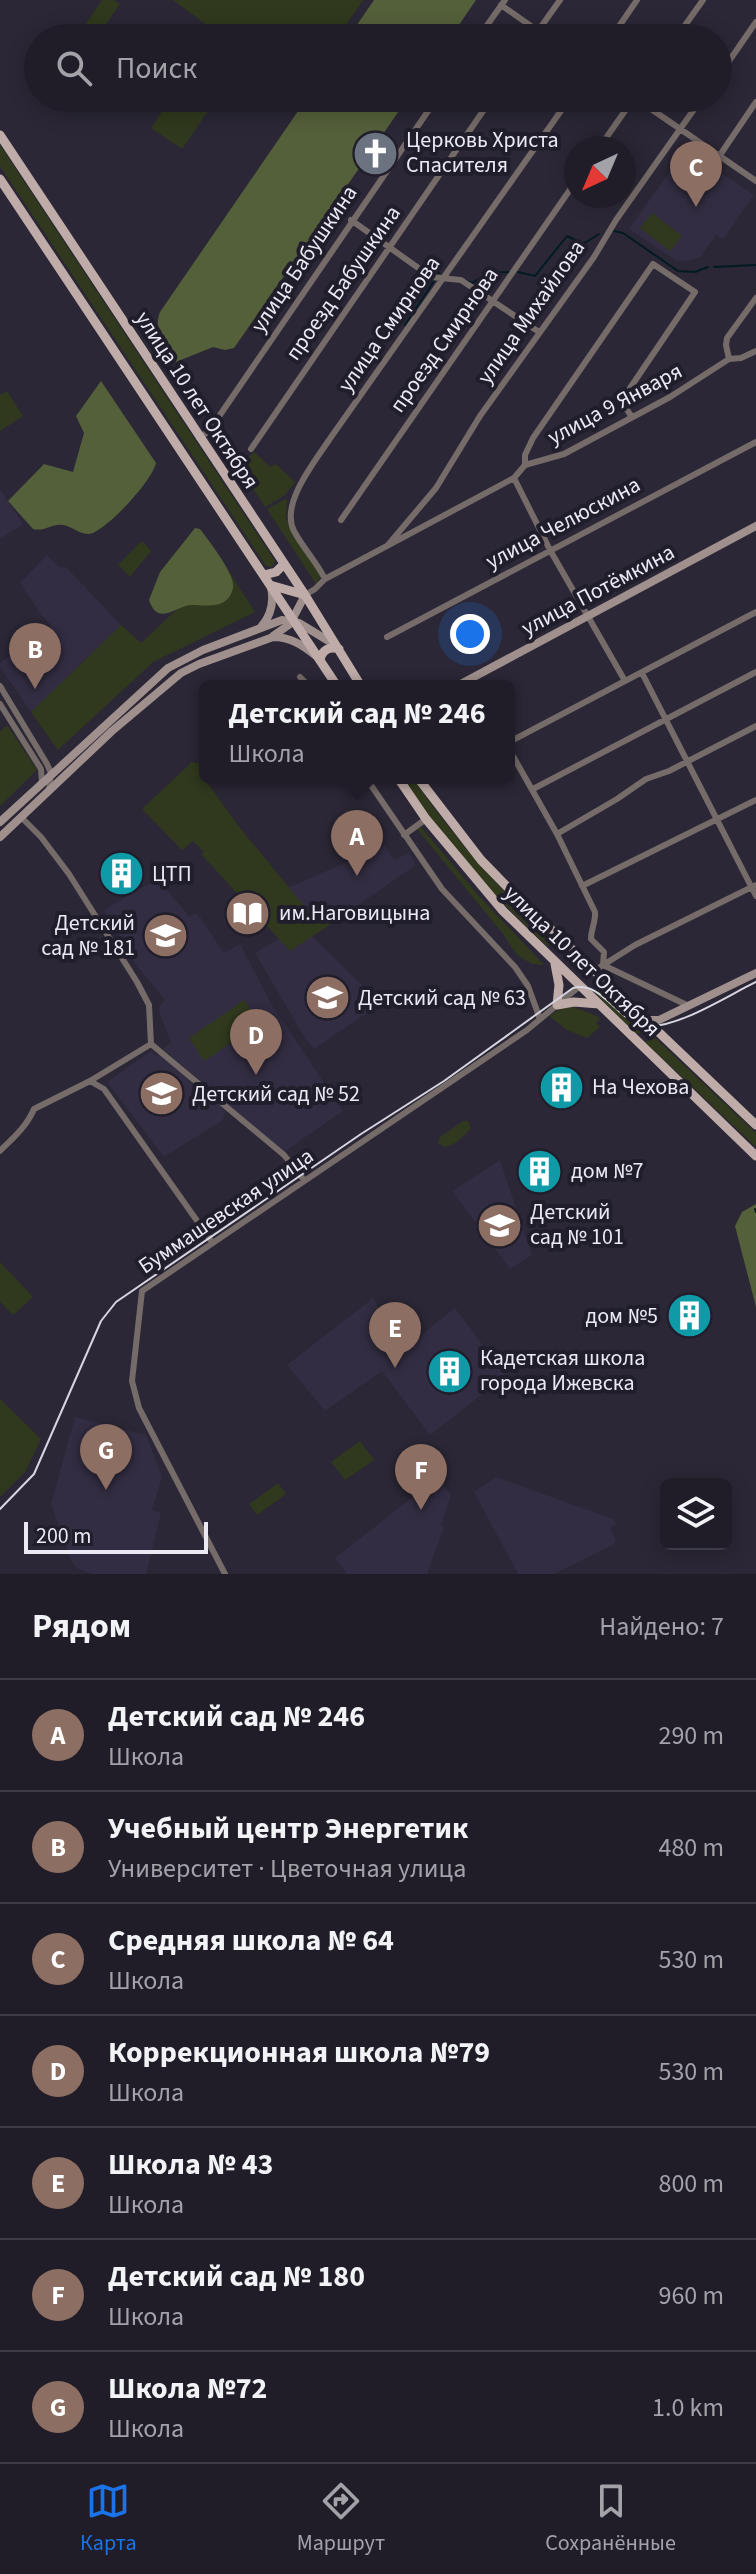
<!DOCTYPE html>
<html lang="ru">
<meta charset="utf-8">
<style>
:root{--surface:#201d28;--page:#2d2a34;--text:#f1f3f6;--muted:#a2a2a8;--line:#3d3b45;--accent:#1a73e8}
body{margin:0;font-family:"Source Sans 3",sans-serif;background:var(--page);color:var(--text)}
.controls{position:absolute;right:24px;bottom:24px;display:grid;overflow:hidden;border-radius:12px;box-shadow:0 4px 20px #0003}
.controls button{width:72px;height:72px;display:grid;place-items:center;padding:0;border:0;border-bottom:2px solid var(--line);background:var(--surface);color:var(--text);font:40px sans-serif}
.compass{position:absolute;left:564px;top:136px;width:72px;height:72px;border-radius:50%;background:var(--surface);box-shadow:0 4px 20px #0003;rotate:224deg}
.scale{position:absolute;left:24px;bottom:20px;width:184px;box-sizing:border-box;padding-left:8px;border:4px solid #ebe9f3;border-top:0;font-size:22px;line-height:28px;white-space:nowrap;color:#ebe9f3;-webkit-text-stroke:6px #211e2c;paint-order:stroke}
.you{position:absolute;left:470px;top:634px;width:28px;height:28px;margin:-20px;border:6px solid #fff;border-radius:50%;background:#1a73e8;box-shadow:0 0 0 12px #1a73e833}
.badge{display:grid;place-items:center;width:52px;height:52px;border-radius:50%;background:var(--accent);color:#fff;font-size:26px;font-weight:700}
.pin{position:absolute;translate:-50% -66px;filter:drop-shadow(0 2px 4px #0008)}
.pin::after{content:'';position:absolute;top:42px;width:28px;height:24px;background:inherit;clip-path:polygon(0 0,100% 0,50% 100%)}
.popup{position:absolute;left:199px;top:680px;width:316px;height:104px;box-sizing:border-box;display:grid;place-content:center;border-radius:12px;background:var(--surface);filter:drop-shadow(0 2px 6px #0005);font-size:26px;white-space:nowrap;color:var(--muted)}
.popup b{font-size:30px;color:var(--text)}
.popup::after{content:'';position:absolute;left:50%;top:100%;margin-left:-16px;border:16px solid transparent;border-top-color:var(--surface)}
.list{margin:0;padding:0;list-style:none}
h2{display:flex;justify-content:space-between;align-items:center;height:104px;margin:0;padding:0 32px;font-size:34px}
h2 small{font-size:26px;font-weight:400;color:var(--muted)}
.list li{display:grid;grid-template-columns:52px 1fr auto;gap:24px;align-items:center;box-sizing:border-box;height:112px;padding:0 32px;border-top:2px solid var(--line)}
.list b{display:block;font-size:30px;white-space:nowrap}
.list p{margin:0;font-size:26px;white-space:nowrap;color:var(--muted)}
.list em{font-size:26px;font-style:normal;color:var(--muted)}
.icon{flex:none;width:44px;height:44px;fill:none;stroke:currentColor;stroke-width:2;stroke-linecap:round;stroke-linejoin:round}
.map{position:relative;flex:none;width:756px;height:1574px;overflow:hidden}
.search{position:absolute;background:var(--surface);box-shadow:0 4px 20px #0003;left:24px;right:24px;top:24px;height:88px;display:flex;align-items:center;gap:20px;box-sizing:border-box;padding:0 28px;border-radius:44px;color:var(--muted);font-size:30px}
.sheet{height:888px;background:var(--surface)}
nav{display:flex;justify-content:space-around;align-items:center;box-sizing:border-box;height:112px;border-top:2px solid var(--line);background:var(--surface);font-size:22px;color:var(--muted)}
nav a{display:grid;justify-items:center;gap:4px}
nav .on{color:var(--accent)}
.map>svg:first-child{display:block}
</style>
<div class="map">
<svg width="756" height="1574" viewBox="0 0 756 1574">
<rect width="100%" height="100%" fill="#2b2736"/>
<path fill="#322d42" d="M686,149L754,195L723,239L716,235L701,256L692,260L677,261L629,229Z
M0,489L23,524L0,539Z
M47,555L59,567H66L121,625L31,712L0,667V663L51,625L41,615L20,583Z
M385,845L394,860L409,853L416,865L331,924L322,912L314,919L288,888Z
M157,879L190,917L195,913L200,917L224,953L240,944L272,1005L343,1111L284,1152L163,1049L171,1043L159,1011L160,1005L165,1000L137,966L104,910Z
M312,936L367,990L377,1006L314,1049L302,1033L255,953L280,938L290,951Z
M151,1051L156,1056L159,1054L221,1106L225,1112L223,1120L164,1157L107,1082Z
M500,1160L532,1255L510,1269L452,1191Z
M373,1298L402,1350L455,1308L506,1376L430,1435L382,1371L325,1411L287,1365Z
M75,1417L146,1435L162,1477L152,1510L161,1513L146,1574H92L76,1568L71,1560L51,1504Z
M438,1477L451,1495L441,1525L444,1527L427,1574H347L335,1558Z
M496,1477L613,1519L617,1524L610,1528L616,1539L614,1544L554,1574H518L474,1492Z"/>
<path fill="#30391d" d="M102,0H114L120,4L96,38H76Z
M173,0H363L337,38H224Z
M171,98H217L182,149L151,128Z
M0,145L275,561L272,567L266,566L0,166Z
M652,213L682,236L670,251L640,228Z
M7,391L23,416L0,431V395Z
M254,452L270,467L276,464L295,482L285,495L265,507L238,466Z
M287,498L286,519L321,575L316,584L267,509Z
M142,541L151,551L130,577L118,565Z
M213,547L255,612L153,662L58,750L31,712L121,625L141,643L188,599Z
M7,725L37,770L0,806V732Z
M192,762L202,764L209,785L240,828L314,918L322,912L331,924L290,951L201,854L204,852L193,841L182,850L142,809Z
M402,778H413C452,837 502,891 552,941L550,945L547,946C491,894 445,842 402,778Z
M421,827L479,896L544,965L532,964L517,955L503,934L417,829Z
M597,989L648,1031L636,1034L595,993Z
M244,1000L260,1023L204,1061L189,1038Z
M571,1006L597,1016L600,1019L596,1023L600,1027L587,1038L567,1030L549,1016L562,1008Z
M655,1038L756,1133V1147L645,1042Z
M463,1121H468L471,1128C464,1136 456,1145 444,1147L438,1143L440,1137Z
M0,1262L33,1297L13,1315L0,1302Z
M0,1399L41,1439L25,1472L0,1497Z
M360,1441L374,1460L345,1480L331,1462Z
M278,1483L286,1494L257,1515L249,1504Z"/>
<path fill="#54603a" d="M374,0H476L450,38H348Z
M307,98H408L234,348L225,350L213,347L176,362L173,360C164,343 153,331 160,312Z
M101,381L156,463C151,482 112,524 93,533C82,537 74,527 63,525C52,523 45,532 33,529L8,501L44,464L73,472L84,433L76,416Z
M195,528L200,529C209,541 236,575 233,588C228,610 207,605 191,605C176,606 158,627 149,600L160,572Z
M756,1204V1307L735,1226L742,1212Z"/>
<g fill="none" stroke-linecap="round" stroke-linejoin="round">
<path stroke="#021b23" stroke-width="2" d="M614,231L623,233L678,271L695,272L708,267
M714,267L756,265
M518,272L535,276L567,236L583,244L599,234
M430,274L439,273
M465,280L472,283L488,273L511,272
M405,325L434,281
M755,1209L756,1212"/>
<path stroke="#756b69" stroke-width="6" d="M501,5L548,38
M478,38L505,0
M533,38L560,0
M611,38L637,0
M676,38L703,0
M718,77L756,22
M635,98L756,181
M599,148L634,98
M720,155L756,102
M351,220L431,277L461,280L539,332
M729,359L726,345L727,338L756,298
M199,438L209,431L437,98
M251,449L492,98
M525,465V455L533,438L653,264L695,292L624,397L625,407L632,417
M514,478L550,550L625,681
M341,520L576,181
M388,545L436,488L480,416L594,257L616,220L702,98
M325,579C316,561 303,548 294,531C280,504 314,463 329,440L570,98
M305,595L315,589L325,579L514,478L525,465L564,454L670,397L729,359L741,358L756,351
M387,637L756,442
M642,673L756,896
M300,677L309,686
M0,686L47,764L51,773L49,790
M0,704L41,769L42,783
M509,742L756,612
M509,749L557,834L595,912C596,921 591,929 591,939L604,952L603,965
M366,778L442,889L515,967L528,986L540,1019
M533,789L756,672
M557,834L617,799L646,779L669,771L756,726
M404,835L426,819
M582,886L756,800
M603,965L689,1006
M600,967L635,945L756,885
M151,1044L284,1155L304,1180
M90,1081L104,1089L212,1242
M0,1151C13,1138 27,1126 34,1109L90,1081L151,1044L149,1005L137,982L69,874L41,837L21,817
M225,1574L139,1408L132,1381L142,1291L527,1030L580,986"/>
<path stroke="#9f908d" stroke-width="8" d="M261,627C272,615 274,602 271,587
M273,636L290,624L305,595
M457,686L756,526
M0,822L168,668L203,650L282,620L299,623L332,643
M0,837L112,731L181,673L199,664L273,637C290,637 303,645 316,656
M645,1020H659L756,973"/>
<path stroke="#bfaca8" stroke-width="9" d="M0,135L305,595L361,686
M0,179L337,686
M264,575L276,572L284,564
M270,585L305,595
M320,660C322,650 329,646 339,649
M398,778L426,819L503,911L756,1156
M418,778L481,860L517,897L756,1125
M555,964L559,985L557,1005L574,1002L599,1004"/>
<path stroke="#d7d5df" stroke-width="2" d="M0,1509L34,1474L101,1321L116,1302L361,1134L444,1081L573,988C603,980 618,1024 647,1026C678,1028 727,996 756,982"/>
</g>
<defs>
<symbol id="church-disc" viewBox="-11 -11 22 22"><circle r="9.5" fill="#6b7280" stroke="#211e2c"/><path d="M-1.2-6h2.4v3.5h3.3v2.4h-3.3V6h-2.4V-.1h-3.3v-2.4h3.3Z" fill="#fff"/></symbol>
<symbol id="building-disc" viewBox="-11 -11 22 22"><circle r="9.5" fill="#0f9aa8" stroke="#211e2c"/><path d="M-4-6H4V6H1V3H-1V6H-4ZM-2.5-4.3h1.7v1.8h-1.7ZM.8-4.3h1.7v1.8H.8ZM-2.5-1h1.7V.8h-1.7ZM.8-1h1.7V.8H.8Z" fill="#fff"/></symbol>
<symbol id="library-disc" viewBox="-11 -11 22 22"><circle r="9.5" fill="#8d6e63" stroke="#211e2c"/><path d="M-6-4Q-3-5.5-.7-3.5V5Q-3 3-6 4ZM6-4Q3-5.5 .7-3.5V5Q3 3 6 4Z" fill="#fff"/></symbol>
<symbol id="school-disc" viewBox="-11 -11 22 22"><circle r="9.5" fill="#8d6e63" stroke="#211e2c"/><path d="M0-5L7-2L0 1L-7-2ZM-4 1L0 2.5L4 1V4Q0 6-4 4Z" fill="#fff"/></symbol>
</defs>
<g fill-rule="evenodd">
<use href="#church-disc" x="350" y="128" width="51" height="51"/>
<use href="#building-disc" x="96" y="848" width="51" height="51"/>
<use href="#library-disc" x="222" y="888" width="51" height="51"/>
<use href="#school-disc" x="140" y="910" width="51" height="51"/>
<use href="#school-disc" x="302" y="972" width="51" height="51"/>
<use href="#building-disc" x="536" y="1062" width="51" height="51"/>
<use href="#school-disc" x="136" y="1068" width="51" height="51"/>
<use href="#building-disc" x="514" y="1146" width="51" height="51"/>
<use href="#school-disc" x="474" y="1200" width="51" height="51"/>
<use href="#building-disc" x="664" y="1290" width="51" height="51"/>
<use href="#building-disc" x="424" y="1346" width="51" height="51"/>
</g>
<g text-anchor="middle" dominant-baseline="central" stroke-width="8" stroke-linejoin="round" paint-order="stroke">
<g font-size="22" fill="#ebe9f3" stroke="#211e2c" text-anchor="start">
<text x="406" y="140">Церковь Христа<tspan x="406" dy="25">Спасителя</tspan></text>
<text x="152" y="874">ЦТП</text>
<text x="279" y="913">им.Наговицына</text>
<text x="135" y="923" text-anchor="end">Детский<tspan x="135" dy="25">сад № 181</tspan></text>
<text x="358" y="998">Детский сад № 63</text>
<text x="592" y="1087">На Чехова</text>
<text x="192" y="1094">Детский сад № 52</text>
<text x="571" y="1171">дом №7</text>
<text x="530" y="1212">Детский<tspan x="530" dy="25">сад № 101</tspan></text>
<text x="658" y="1316" text-anchor="end">дом №5</text>
<text x="480" y="1358">Кадетская школа<tspan x="480" dy="25">города Ижевска</tspan></text>
</g>
<g font-size="22" fill="#ebe9f3" stroke="#211e2c">
<text transform="translate(304 259) rotate(-56)">улица Бабушкина</text>
<text transform="translate(343 283) rotate(-55)">проезд Бабушкина</text>
<text transform="translate(531 312) rotate(-55)">улица Михайлова</text>
<text transform="translate(389 324) rotate(-55)">улица Смирнова</text>
<text transform="translate(444 340) rotate(-55)">проезд Смирнова</text>
<text transform="translate(197 400) rotate(57)">улица 10 лет Октября</text>
<text transform="translate(615 404) rotate(-28)">улица 9 Января</text>
<text transform="translate(563 523) rotate(-28)">улица Челюскина</text>
<text transform="translate(598 590) rotate(-28)">улица Потёмкина</text>
<text transform="translate(582 961) rotate(44)">улица 10 лет Октября</text>
<text transform="translate(226 1211) rotate(-34)">Буммашевская улица</text>
</g>
</g>
</svg>
<div class="controls">
<button><svg class="icon" aria-label="layers" viewBox="0 0 24 24"><path d="M12 4l9 5-9 5-9-5zM3 14l9 5 9-5"/></svg></button>
</div>
<svg class="compass" viewBox="-18 -18 36 36"><path d="M0-13l5 13h-10z" fill="#e53935"/><path d="M0 13l5-13h-10z" fill="#a2a2a8"/></svg>
<div class="scale">200 m</div>
<div class="you"></div>
<div class="pin badge" style="left:357px;top:876px;background:#8d6e63">A</div>
<div class="popup"><b>Детский сад № 246</b>Школа</div>
<div class="pin badge" style="left:35px;top:689px;background:#8d6e63">B</div>
<div class="pin badge" style="left:696px;top:207px;background:#8d6e63">C</div>
<div class="pin badge" style="left:256px;top:1075px;background:#8d6e63">D</div>
<div class="pin badge" style="left:395px;top:1368px;background:#8d6e63">E</div>
<div class="pin badge" style="left:421px;top:1510px;background:#8d6e63">F</div>
<div class="pin badge" style="left:106px;top:1490px;background:#8d6e63">G</div>
<div class="search"><svg class="icon" aria-label="search" viewBox="0 0 24 24"><circle cx="10" cy="10" r="6"/><path d="M15 15l6 6"/></svg>Поиск</div>
</div>
<section class="sheet">
<h2>Рядом<small>Найдено: 7</small></h2>
<ul class="list">
<li><span class="badge" style="background:#8d6e63">A</span><div><b>Детский сад № 246</b><p>Школа</p></div><em>290 m</em></li>
<li><span class="badge" style="background:#8d6e63">B</span><div><b>Учебный центр Энергетик</b><p>Университет · Цветочная улица</p></div><em>480 m</em></li>
<li><span class="badge" style="background:#8d6e63">C</span><div><b>Средняя школа № 64</b><p>Школа</p></div><em>530 m</em></li>
<li><span class="badge" style="background:#8d6e63">D</span><div><b>Коррекционная школа №79</b><p>Школа</p></div><em>530 m</em></li>
<li><span class="badge" style="background:#8d6e63">E</span><div><b>Школа № 43</b><p>Школа</p></div><em>800 m</em></li>
<li><span class="badge" style="background:#8d6e63">F</span><div><b>Детский сад № 180</b><p>Школа</p></div><em>960 m</em></li>
<li><span class="badge" style="background:#8d6e63">G</span><div><b>Школа №72</b><p>Школа</p></div><em>1.0 km</em></li>
</ul>
</section>
<nav>
<a class="on"><svg class="icon" aria-label="map" viewBox="0 0 24 24"><path d="M3 6l6-2 6 2 6-2v14l-6 2-6-2-6 2zM9 4v14M15 6v14"/></svg>Карта</a>
<a><svg class="icon" aria-label="directions" viewBox="0 0 24 24"><path d="M12 3l9 9-9 9-9-9zM9 14v-3h6M13 9l2 2-2 2"/></svg>Маршрут</a>
<a><svg class="icon" aria-label="saved" viewBox="0 0 24 24"><path d="M7 4h10v16l-5-4-5 4z"/></svg>Сохранённые</a>
</nav>
